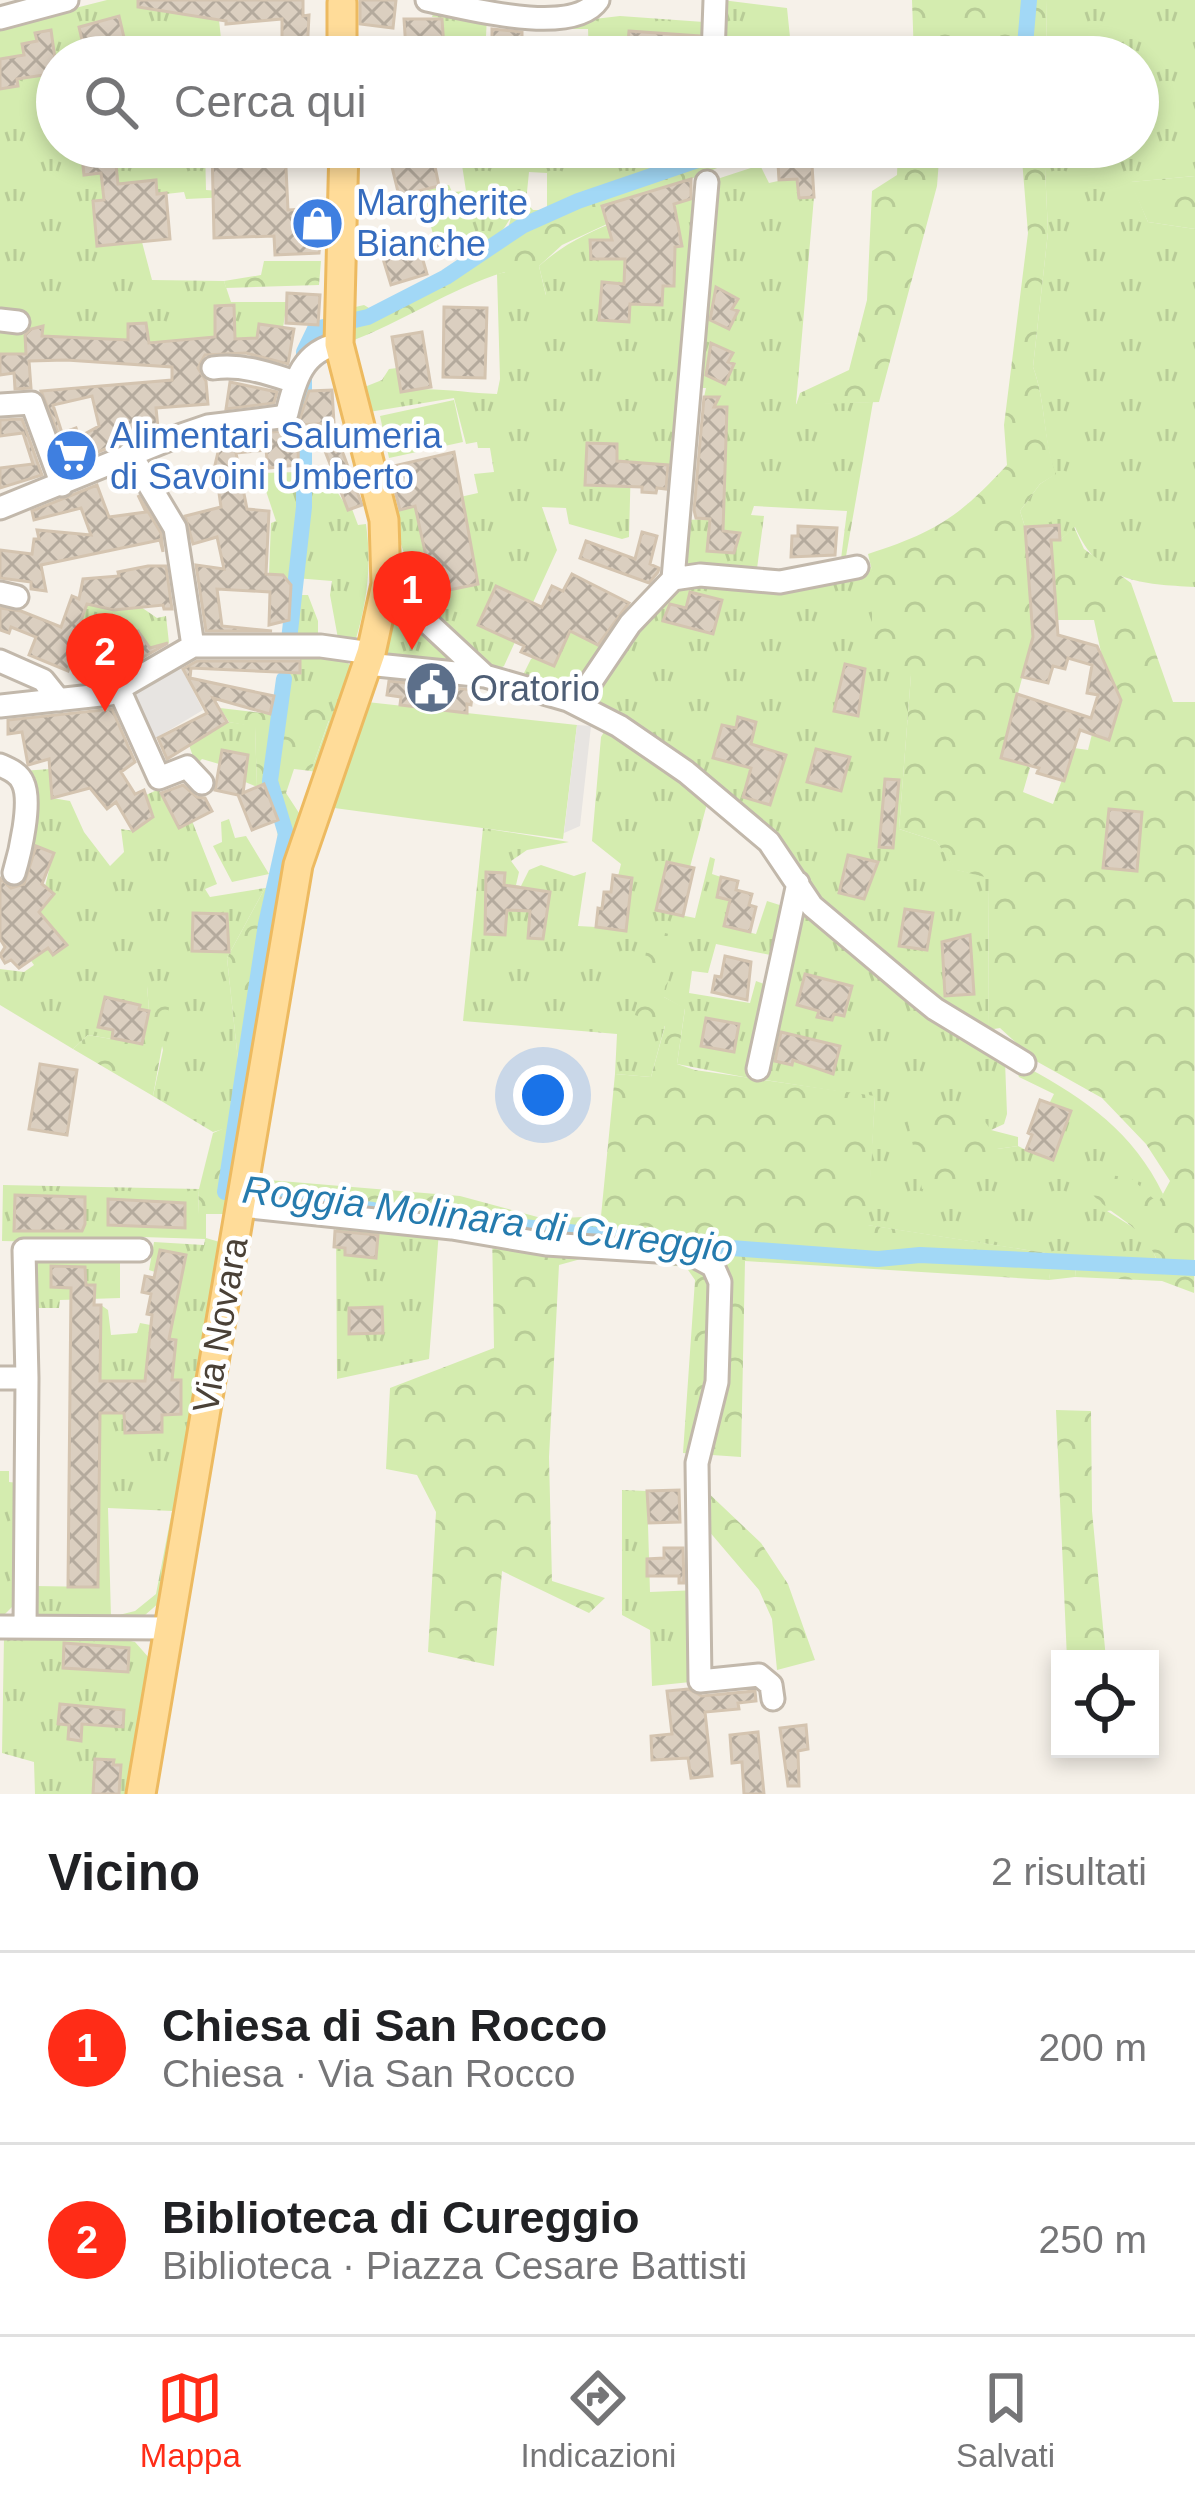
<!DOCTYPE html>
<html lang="it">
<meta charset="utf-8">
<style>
:root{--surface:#fff;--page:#f6f6f6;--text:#202124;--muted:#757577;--line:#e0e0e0;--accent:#ff2c17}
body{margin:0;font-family:Helvetica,sans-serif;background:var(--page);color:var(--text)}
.controls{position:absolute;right:36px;bottom:36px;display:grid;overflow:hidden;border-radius:0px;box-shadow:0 6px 18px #0003}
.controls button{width:108px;height:108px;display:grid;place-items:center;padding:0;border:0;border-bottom:3px solid var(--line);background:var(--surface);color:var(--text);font:60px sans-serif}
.you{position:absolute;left:543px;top:1095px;width:42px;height:42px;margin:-30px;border:9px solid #fff;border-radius:50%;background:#1a73e8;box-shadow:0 0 0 18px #1a73e833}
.badge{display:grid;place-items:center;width:78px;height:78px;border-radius:50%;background:var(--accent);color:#fff;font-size:39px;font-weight:700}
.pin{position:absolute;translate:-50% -99px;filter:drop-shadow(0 3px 6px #0008)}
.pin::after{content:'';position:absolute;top:63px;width:42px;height:36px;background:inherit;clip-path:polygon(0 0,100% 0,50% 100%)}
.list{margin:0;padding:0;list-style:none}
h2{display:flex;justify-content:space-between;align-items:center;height:156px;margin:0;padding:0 48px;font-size:51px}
h2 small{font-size:39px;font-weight:400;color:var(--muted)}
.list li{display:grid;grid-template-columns:78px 1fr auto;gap:36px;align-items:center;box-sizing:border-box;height:192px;padding:0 48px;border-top:3px solid var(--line)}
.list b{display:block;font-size:45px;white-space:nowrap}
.list p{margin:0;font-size:39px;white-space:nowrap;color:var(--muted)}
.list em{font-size:39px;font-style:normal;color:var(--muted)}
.icon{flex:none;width:66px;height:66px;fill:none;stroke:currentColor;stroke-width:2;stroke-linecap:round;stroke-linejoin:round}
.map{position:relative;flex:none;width:1195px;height:1794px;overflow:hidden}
.search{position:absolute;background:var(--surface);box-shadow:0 6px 18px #0003;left:36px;right:36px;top:36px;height:132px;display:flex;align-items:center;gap:30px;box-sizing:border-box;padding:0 42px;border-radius:66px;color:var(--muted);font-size:45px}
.sheet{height:540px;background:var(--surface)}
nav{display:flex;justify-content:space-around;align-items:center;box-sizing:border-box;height:168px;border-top:3px solid var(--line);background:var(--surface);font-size:33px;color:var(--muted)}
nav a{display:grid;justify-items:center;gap:6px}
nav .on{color:var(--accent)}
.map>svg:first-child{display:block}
</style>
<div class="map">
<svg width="1195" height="1794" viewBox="0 0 1195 1794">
<defs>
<pattern id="grass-tufts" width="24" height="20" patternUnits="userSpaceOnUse" patternTransform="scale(3)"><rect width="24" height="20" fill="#d4ecaf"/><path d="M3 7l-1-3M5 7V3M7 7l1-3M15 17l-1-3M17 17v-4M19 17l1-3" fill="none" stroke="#b8cc97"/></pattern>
<pattern id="forest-crowns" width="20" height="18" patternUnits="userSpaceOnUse" patternTransform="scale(3)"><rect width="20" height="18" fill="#d4ecaf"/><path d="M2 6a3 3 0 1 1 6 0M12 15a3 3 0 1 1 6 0" fill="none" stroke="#b8cc97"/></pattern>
<pattern id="building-cross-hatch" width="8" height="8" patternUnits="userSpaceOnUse" patternTransform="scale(3)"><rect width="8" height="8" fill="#dbcfc0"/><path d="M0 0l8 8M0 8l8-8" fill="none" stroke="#b4aa9d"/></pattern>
</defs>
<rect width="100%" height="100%" fill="#f6f1e9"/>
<path fill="url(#grass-tufts)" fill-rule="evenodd" d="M107,0H144V8L219,20L223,57H57V147H205L206,190L232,192L230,197L186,199L184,192L166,194L170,239L142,242L152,280L224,281L231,302H287L283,328L259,324L256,340L204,338L149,343L145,323L128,325V340L42,338V326L25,331L28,354H0V27Z
M722,0L787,8L792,57H718Z
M1046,0H1195V176L1131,182L1148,222L1195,229V587C1142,584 1099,583 1075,527L1060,540L1059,525L1025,527L1020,511L1040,484L1055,474C1043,439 1046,402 1033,367L1048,232L1044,147H1138V57H1047Z
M435,7L487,16L485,57H397V51L443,47L442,18L432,17Z
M620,16L704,22V36L630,31L627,57H589L588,29H545L543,25Z
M537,147H717V150L595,189L547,210V173L529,172L526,202L513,210C507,233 485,248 462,254L457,250L454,234L434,238L425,204L359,218L355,206L449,185L452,192L466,191L462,165L490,155L492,162L537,156Z
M777,147L811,149L814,197L796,404L873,402L845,562L841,559L847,511L754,506L751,515L764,516L756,576L678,570L685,520L709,519V472H726V450L712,449V429H727V408L712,407V397H704L706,388H697L714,180L760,165L769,183L778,181Z
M696,197L670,465L631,462L629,537L622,539L569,524L566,508L542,507L557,550L504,666L491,673L429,617L426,607L400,577L404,554L378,468H387L397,510L415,506L435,593L478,583L460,497L478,493L474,474L494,472L490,448H478L477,442L466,444L454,398L369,412L362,388L382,380L389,369L397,368L401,391C433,386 464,393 497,394L500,379L497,274L506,272L546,295L539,266C584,226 639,214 696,197Z
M311,460V488L333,485L348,509H352L358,525L366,524C372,566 367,605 354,645L339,644L330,595L332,581L295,578L299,595H308L318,621V643L284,642L283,622L289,620L291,586L283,575L269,574L271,523L276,521L260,473L300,472L301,462Z
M871,567L911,675L899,829L936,841L957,870L989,877L988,1030L937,1005L819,903L802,878L594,696L637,630L677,586L838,579Z
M138,600L141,607L157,618L166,616L169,643L150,648L120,638L127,655L108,666L80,623L88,603L129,610V603Z
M599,607L625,620L572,693L532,686L523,675L531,659L570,631L603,646L614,625L595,615Z
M394,609L459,667L385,660Z
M300,656L345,660L352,667L315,772L311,771L329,721L270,715L280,672L300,673Z
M229,722L255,726L257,787L238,779L244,773L247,755L223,750L219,764L202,759L196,765L189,745L211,729Z
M607,727L708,800L690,867L667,862L656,910L695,918L710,857L715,859L712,874L721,877L730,900L724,926L756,934L767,901L786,907L775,956L716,944L708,973L692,971L689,993L750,1003L756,981L769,986L749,1078L677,1064L685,1009L664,997L651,929L665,1025L651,1077L615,1074L617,1034L463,1021L483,828L569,842L527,850L511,861L519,872L516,885L521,886L529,870L541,865L574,876L586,872L578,926L596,927L604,892H611L613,876H618L621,864L592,841L601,737Z
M50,769L52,798L70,801L84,832L110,866L124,852L121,829L134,831L154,816L144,796L159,789L179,827L192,821L217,884L205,889L210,897L265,888L227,958L240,1079L227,1128L213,1132L153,1096L163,1050L147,985L149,1011L142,1044L88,1035L73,1049L0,1005V969L24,972L34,965L24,951L42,939L53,955L67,945L39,912L53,853L38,847L35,856L19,851L22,771Z
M229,819L235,838L246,836L269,874L232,882L213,846L222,842L221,822Z
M814,914L1005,1061L1007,1114L1004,1124L991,1130L997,1149L1018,1146L1026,1150L1054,1094L1019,1077L1017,1072L1028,1068C1086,1099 1134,1133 1163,1194L1159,1203L1107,1211L1147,1236L1157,1261L1077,1256L1075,1277L1049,1280L1052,1254L867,1225L875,1097L759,1079L797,919Z
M3,1185L199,1189L198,1214H206V1238L223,1243L168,1588L160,1602L145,1615L33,1620L35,1586L98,1587L101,1305L108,1310L111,1335L137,1333L140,1323L171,1329L186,1256L160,1250L155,1272L149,1270L154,1242L204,1245L205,1239L142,1237L141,1244L2,1241ZM108,1508L172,1511L156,1594L135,1611L111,1617Z
M336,1224L439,1231L429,1359L337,1379Z
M43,1256H120V1298L60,1300L59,1308H35L36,1263Z
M0,1471H9V1482L19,1483L16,1603L0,1619Z
M622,1490L647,1491L650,1592L698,1590L700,1681L652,1686L650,1630L622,1615Z
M4,1637L117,1638L135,1642L150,1659L132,1794H35L34,1762L2,1753Z"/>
<path fill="url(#forest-crowns)" d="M912,0H1046L1047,57H914Z
M717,147H785L777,148L778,164L772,166L760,150L691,179L602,206L607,224L562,245L539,266L546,296L510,298L505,272C449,289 403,322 349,342L351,308L364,305L374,311C428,297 468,264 515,236L509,225L513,210L526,202L533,210H547L595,189L716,151Z
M898,147H940L937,186L879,402L796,405L800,393L849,370L867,300L872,191L897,175Z
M1021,147H1044L1048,232L1033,367C1046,402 1043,439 1056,474L1040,484L1020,511L1025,527L1033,637L1001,757L1027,765L1030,768L1023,792L1053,804L1074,748L1088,750L1092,734L1108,740L1121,700L1102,657L1094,620H1057L1051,540H1060L1074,527L1084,549L1131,583L1173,702H1195L1194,1293L1162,1281L1075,1277L1077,1256L1157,1260C1142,1224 1116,1220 1090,1192L1103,1174L1131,1178L1158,1203L1170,1181L1146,1144L1102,1098L1036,1061L1000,1028L988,1030L989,878L956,870L936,841L899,829L911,675L871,661L873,575L868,554C936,532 959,517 1007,465L1004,425L1028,233Z
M1195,176V229L1148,222L1130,182Z
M264,261H321L319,285L226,288L224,281L261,275Z
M287,696H315L329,720L311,771L294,769L286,793L299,813L282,873L275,872C281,837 278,818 264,785L257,787L255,727L229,722L220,708L280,715Z
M281,885L225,1214H198L199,1189L213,1133L227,1127L240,1079L227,958L265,888Z
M650,929L680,937L664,997L685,1008L677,1064L695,1070L875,1096L868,1225L1053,1254L1049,1280L745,1261L741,1457L683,1453L695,1280L686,1267L625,1261L599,1254L559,1265L549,1457L552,1581L605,1598L589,1613L502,1571L494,1666L428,1652L436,1512L417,1475L386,1469L390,1388L494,1348L492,1228L253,1203L257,1179L460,1196L545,1219L601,1216L615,1074L651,1077L665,1026L635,1015Z
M161,980L169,1008L153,1096L73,1049L88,1035L141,1044L149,1011L147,985Z
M977,1111L991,1130L1018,1137V1146L997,1149L989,1176L922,1189L907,1117Z
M1056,1410L1091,1411L1092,1511L1106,1659H1067Z
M703,1488L761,1543L788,1584L815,1660L777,1670L772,1619L759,1590L702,1523Z"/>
<path fill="#d4ecaf" d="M454,400L463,442L389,458L380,416Z
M367,702L577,725L563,839L327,807Z"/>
<path fill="#e7e4e1" d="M178,662L203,710L146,744L124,694Z
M577,725L591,726L580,826L564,833Z"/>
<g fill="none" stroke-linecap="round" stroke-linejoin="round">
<path stroke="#a2d8f6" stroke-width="16" d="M1007,57L1025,45L1029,0
M288,649L304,507V352L315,329L368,317L446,277L522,226L578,201L736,147
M284,679L270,781L286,834L266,924L225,1192L373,1210
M459,1220L642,1240
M679,1244L878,1259L920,1255L1195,1268"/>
</g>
<path fill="url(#building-cross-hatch)" stroke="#d4c4b0" stroke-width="3" fill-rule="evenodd" d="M138,0H303V16L309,15L307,55L282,56V19L226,24V21L138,7Z
M396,0L393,28L360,24V0Z
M119,16L125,42L85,53L79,27Z
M404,19H442L444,47L406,50Z
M492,29L522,32V57H492Z
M51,30L57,73L17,79L18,86L0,89V59L24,55L22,44L37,41L35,33Z
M629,31L699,36L698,57L627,56Z
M81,147H114L118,184L156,180L157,194L166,193L170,239L97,246L93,201L104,200L101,173L84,175Z
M212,147H285L288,210L324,208L319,253L275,255L274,236L214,238Z
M777,147L811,149L814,197L799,198L797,179L779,180Z
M433,157L439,186L399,196L392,167Z
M691,179V199L674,204L682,246L675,247L674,286H663L662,305L630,304L629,322L599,320L602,282L624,284L625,259H591L590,240H612L602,206Z
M454,234L457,250L422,257L427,274L391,285L380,249Z
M716,287L738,299L732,309L738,311L729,329L710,320Z
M287,293L320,295L318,325L286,323Z
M234,305L235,339L257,338L259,324L294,329L288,364L246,353L205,355L198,368L206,381L208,404L156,408L158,428L70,463L41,391L172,380V367L66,360L29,361L31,388L15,389L14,373L0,375V354H26L25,335L31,329L43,326L42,336L128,340V324L146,323L149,343L215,337V306ZM92,396L99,426L79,437L76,428L62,433L53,405Z
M444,307L487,308L485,378L443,377Z
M422,332L431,387L401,392L392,337Z
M711,343L733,353L728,362L734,364L725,384L706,375Z
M230,382L277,392L274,403L226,409Z
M332,390L334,423L299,425L298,465L268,468L266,450L236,453L247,509L269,511L266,574L283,575L291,585L289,620L269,625L270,592L217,589L222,626L272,631H206L196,565L224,569L217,537L193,544L185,516L221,507L215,465L221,439L287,430L299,421L309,391Z
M704,397H719L714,407H727L723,531L740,533L734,553L707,551L710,519L696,518L694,510Z
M22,419L42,475L0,488V468L33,464L23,433L0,436V420Z
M587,443L617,444V461L668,465L666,489L657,488L656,493L642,492V487L585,485Z
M340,445L362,505L348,510L325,451Z
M454,452L478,584L434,593L415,506L400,510L389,467Z
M97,485L109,517L146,512L138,495L161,533L163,552L160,540L41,565L46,591L31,589V582L0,578V550L32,554L34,539H39L37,530L91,535L81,508L34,520L32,511Z
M1059,525L1060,540H1051L1058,635L1097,646L1121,700L1109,740L1080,730L1064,781L1037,773L1039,768L1001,758L1017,694L1091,718L1098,695L1087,693L1092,665L1068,658L1065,669L1053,666L1048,683L1022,677L1033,637L1025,527Z
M798,526L837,528L835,555L791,557L792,536H798Z
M642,532L657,536L650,564L659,568L658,572L649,583L580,558L586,541L635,559Z
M148,566H166L172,609H164L163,605L114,610L87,604L80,623L108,666L127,655L119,638L138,631L150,648L168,643L105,679L94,681L75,651L68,671L29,655L36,637L11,627L9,633L0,630V608L21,611L61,627L72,596L79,599L83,579L119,576L118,572Z
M572,574L629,603L598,645L570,631L554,666L521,652L524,646L478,625L496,586L542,607L552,586L563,591Z
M690,592L722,600L713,634L663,621L670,604L686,608Z
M197,661H300V673L191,668L190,678L274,696L270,714L213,698L227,722L167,759L158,738L207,713L183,669Z
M845,664L865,669L858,716L834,711Z
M389,681L473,690L471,705L467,704V713L400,705L401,697L387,695Z
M112,709L135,762L121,772L135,794L144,790L153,817L133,831L116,802L107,809L90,788L52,798L49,759L28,765L22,732L8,734V720Z
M738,717L756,722L751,744L786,755L770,805L743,797L751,768L713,758L722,725L736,728Z
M816,749L850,757L841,791L807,782Z
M222,750L248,755L243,793L264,784L278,820L252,830L238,795L215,790Z
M885,779L899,780L893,848L879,847Z
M183,785L197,797L205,798L212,811L179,828L161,793Z
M1109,809L1142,812L1137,871L1103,868Z
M36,846L54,853L42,884L54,894L39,912L67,945L53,955L48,948L19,968L11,960L5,963L0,955L5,947L0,939V878L11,888L24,884Z
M848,855L878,862L864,899L839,893Z
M667,862L694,868L683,916L656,910Z
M486,872L505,873L504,885L550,892L543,939L528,938L530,911L507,910L505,935L485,934Z
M613,875L632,878L626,931L596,927L598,908L602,909L604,892H611Z
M721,877L738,881L736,890L752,894L749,905L756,907L750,932L724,926L730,900L717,897Z
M905,909L933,913L927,950L899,946Z
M193,913L227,914L229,952L192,951Z
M970,935L974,994L945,996L942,942Z
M725,956L751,962L747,1000L712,992L715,976L721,977Z
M805,974L852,986L844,1016L834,1014L832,1020L817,1017L819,1011L797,1005Z
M105,997L140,1005L139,1009L149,1011L142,1044L112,1038L113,1030L98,1027Z
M706,1018L739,1024L734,1052L701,1046Z
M781,1032L840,1046L833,1074L793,1060L792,1065L775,1061Z
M40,1064L77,1070L67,1135L29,1129Z
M1040,1100L1071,1111L1053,1160L1026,1150L1032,1135L1028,1133Z
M15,1195L85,1197V1224L82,1231H14Z
M108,1199L185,1203V1228L108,1225Z
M335,1231L378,1235L376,1258L345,1255V1248L334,1247Z
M160,1250L186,1255L169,1339L176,1340L172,1380H181V1414L162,1415V1432L125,1433L124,1413H100L98,1587H68L71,1288L51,1287V1266L85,1267L86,1285H95L94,1305H101L100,1381H145L152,1315L147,1314L151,1294L142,1292L145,1276L154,1278Z
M382,1307L383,1333L349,1334V1308Z
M679,1490L680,1522L649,1523L647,1491Z
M664,1548H683L684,1583H679V1576H647V1559L664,1558Z
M64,1643L129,1648L128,1672L63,1668Z
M688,1689L702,1696L755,1691L756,1701L738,1703L739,1709L705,1712L712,1776L691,1778L688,1758L652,1760L651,1736L672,1734L667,1691Z
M60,1704L124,1710L123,1727L82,1724L81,1741L68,1739L69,1725L58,1724Z
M806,1725L808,1749L798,1751L799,1786H788L780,1728Z
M758,1732L764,1794H744L742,1762L732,1763L730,1735Z
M95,1759L114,1760L113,1765H121L119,1794H93Z"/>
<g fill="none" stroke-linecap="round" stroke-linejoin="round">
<defs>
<path id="minor" d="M427,0C466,8 573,37 598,0
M0,18L67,0
M713,57L715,0
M0,320L18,322
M213,368C242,364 267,373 295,382
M0,405L32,403L62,485
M130,453L175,528L193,646
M0,508L170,439L208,426L280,417L287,413C295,379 303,351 339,344
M673,579L707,182
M386,584L484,675
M0,593L17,597
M0,661L43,680L59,700
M367,664L485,676L568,700L619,726L686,772L769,842L812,906L914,992L935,1009L1024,1063
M119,689L159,778L187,767L202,783
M576,704L630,624L673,579L700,575L780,582L857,567
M0,706L110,694L193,646H321L371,653
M0,765C9,769 19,773 23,783C32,802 20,853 14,873
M758,1069L798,883
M241,1206L452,1228L546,1244L689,1253L713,1266L720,1282L717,1382L697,1463L700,1681L759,1675L771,1685L773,1699
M0,1378H27L25,1627
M27,1378L24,1250H140
M0,1627L167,1628"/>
<path id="major" d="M342,3V57
M141,1794L298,865L371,653L386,584L384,520L339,344L344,147"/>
</defs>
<use href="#minor" stroke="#c2b8ab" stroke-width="27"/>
<use href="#major" stroke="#edba60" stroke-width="33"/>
<use href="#minor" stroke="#fff" stroke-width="21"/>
<use href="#major" stroke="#ffdc99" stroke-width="27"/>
</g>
<defs>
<symbol id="shop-disc" viewBox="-11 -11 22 22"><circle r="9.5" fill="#3f7fe0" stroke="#fff"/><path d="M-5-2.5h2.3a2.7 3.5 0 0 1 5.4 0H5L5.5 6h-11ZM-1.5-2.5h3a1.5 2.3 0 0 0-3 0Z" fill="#fff"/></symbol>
<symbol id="supermarket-disc" viewBox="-11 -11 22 22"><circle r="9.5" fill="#3f7fe0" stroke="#fff"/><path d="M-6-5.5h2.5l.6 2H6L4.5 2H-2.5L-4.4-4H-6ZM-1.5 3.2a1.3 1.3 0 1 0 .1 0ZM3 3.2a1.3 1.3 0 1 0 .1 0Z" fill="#fff"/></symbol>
<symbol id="civic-disc" viewBox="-11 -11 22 22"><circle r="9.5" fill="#5c6f8a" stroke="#fff"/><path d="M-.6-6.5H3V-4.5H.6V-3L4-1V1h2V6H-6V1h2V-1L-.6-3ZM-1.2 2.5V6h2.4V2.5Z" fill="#fff"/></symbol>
</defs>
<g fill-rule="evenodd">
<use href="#shop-disc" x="288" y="194" width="59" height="59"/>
<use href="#supermarket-disc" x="42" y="426" width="59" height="59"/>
<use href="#civic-disc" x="402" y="658" width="59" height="59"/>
</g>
<g text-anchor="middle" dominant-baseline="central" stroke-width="9" stroke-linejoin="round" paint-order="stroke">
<g font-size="36" fill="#366cbe" stroke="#fff" text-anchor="start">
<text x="356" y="202">Margherite<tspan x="356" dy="41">Bianche</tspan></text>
<text x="110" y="435">Alimentari Salumeria<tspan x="110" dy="41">di Savoini Umberto</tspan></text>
</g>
<g font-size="36" fill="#4e5e75" stroke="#fff" text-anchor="start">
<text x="470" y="688">Oratorio</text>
</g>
<g font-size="36" fill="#4a4137" stroke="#fff">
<text transform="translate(220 1325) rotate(-80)">Via Novara</text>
</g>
<g font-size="39" font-style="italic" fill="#257bae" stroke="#fff">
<text transform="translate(488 1219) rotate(7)">Roggia Molinara di Cureggio</text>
</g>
</g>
</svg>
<div class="controls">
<button><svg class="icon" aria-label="locate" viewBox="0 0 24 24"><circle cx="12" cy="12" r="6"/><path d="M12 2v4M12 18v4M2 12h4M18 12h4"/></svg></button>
</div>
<div class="you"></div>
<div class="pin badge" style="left:412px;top:650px">1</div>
<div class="pin badge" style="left:105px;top:712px">2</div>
<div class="search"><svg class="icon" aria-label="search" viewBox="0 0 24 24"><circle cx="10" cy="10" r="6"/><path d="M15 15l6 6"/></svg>Cerca qui</div>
</div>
<section class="sheet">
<h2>Vicino<small>2 risultati</small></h2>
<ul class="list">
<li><span class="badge">1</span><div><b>Chiesa di San Rocco</b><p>Chiesa · Via San Rocco</p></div><em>200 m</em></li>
<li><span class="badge">2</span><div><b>Biblioteca di Cureggio</b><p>Biblioteca · Piazza Cesare Battisti</p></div><em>250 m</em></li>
</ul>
</section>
<nav>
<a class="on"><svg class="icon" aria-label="map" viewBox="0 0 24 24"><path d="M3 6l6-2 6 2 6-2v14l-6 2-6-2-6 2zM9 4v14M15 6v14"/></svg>Mappa</a>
<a><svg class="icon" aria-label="directions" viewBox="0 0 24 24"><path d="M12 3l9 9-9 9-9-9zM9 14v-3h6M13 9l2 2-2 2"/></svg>Indicazioni</a>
<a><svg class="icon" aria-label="saved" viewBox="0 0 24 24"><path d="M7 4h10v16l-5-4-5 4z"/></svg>Salvati</a>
</nav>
